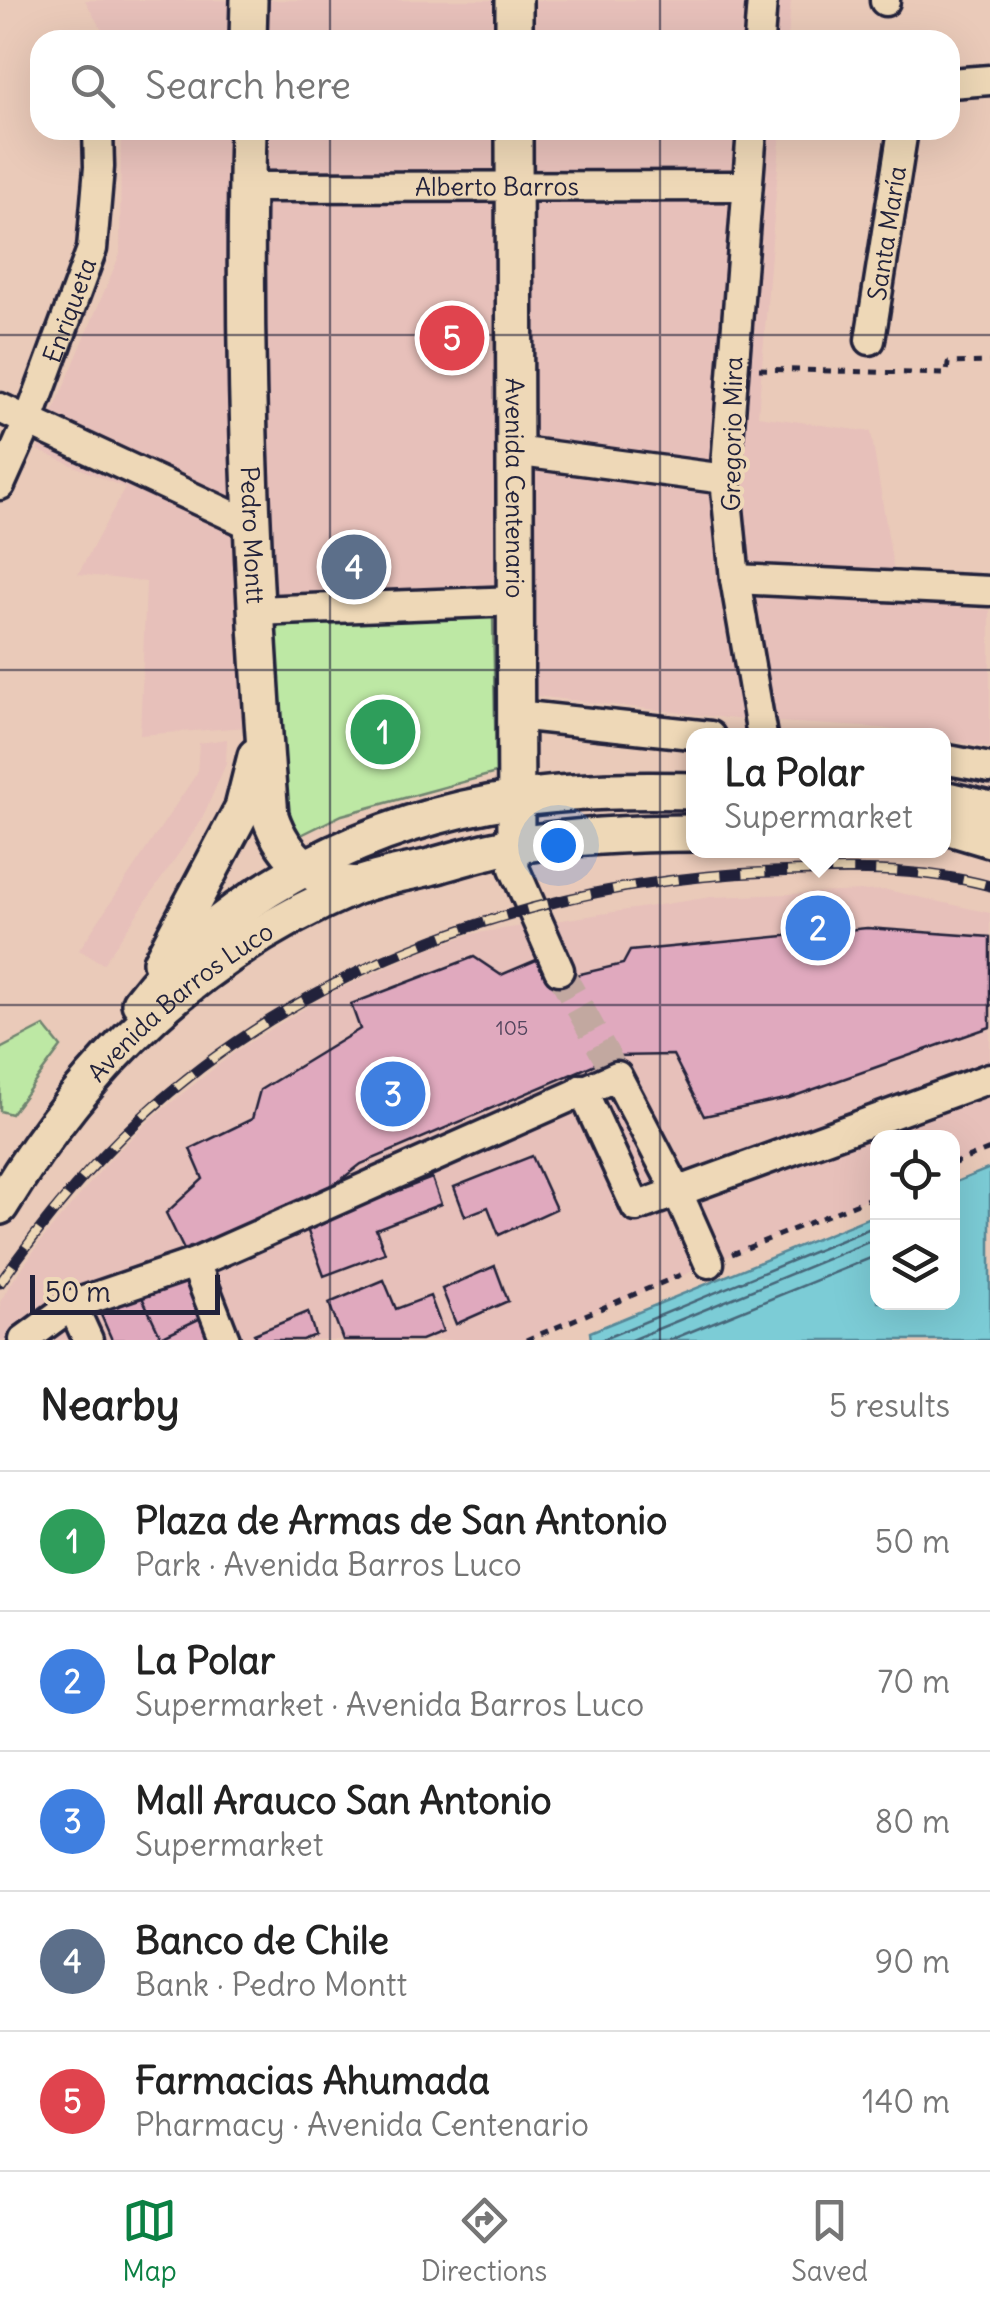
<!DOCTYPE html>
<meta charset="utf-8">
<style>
:root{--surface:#fff;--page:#f6f6f6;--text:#222;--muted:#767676;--line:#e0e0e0;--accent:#0b8043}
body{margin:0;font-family:Delius,sans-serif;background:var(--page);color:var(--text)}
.controls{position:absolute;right:30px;bottom:30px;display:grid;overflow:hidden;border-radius:20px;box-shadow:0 10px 40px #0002}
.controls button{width:90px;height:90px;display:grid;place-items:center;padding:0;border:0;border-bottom:2px solid var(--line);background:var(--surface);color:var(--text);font:50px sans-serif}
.scale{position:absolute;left:30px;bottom:25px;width:190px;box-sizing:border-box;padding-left:10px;border:5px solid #22223b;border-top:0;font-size:28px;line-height:35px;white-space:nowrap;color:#22223b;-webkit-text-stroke:8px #eed8b7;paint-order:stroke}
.you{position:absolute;left:558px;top:845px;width:35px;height:35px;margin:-25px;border:8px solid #fff;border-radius:50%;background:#1a73e8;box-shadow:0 0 0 15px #1a73e833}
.badge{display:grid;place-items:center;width:65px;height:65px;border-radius:50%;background:var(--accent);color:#fff;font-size:32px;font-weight:700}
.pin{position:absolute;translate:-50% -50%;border:5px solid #fff;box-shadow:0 2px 10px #0006}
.popup{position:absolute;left:686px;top:728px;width:265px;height:130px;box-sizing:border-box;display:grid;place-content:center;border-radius:20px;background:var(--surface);filter:drop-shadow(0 2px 8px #0005);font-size:32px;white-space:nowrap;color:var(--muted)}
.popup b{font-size:38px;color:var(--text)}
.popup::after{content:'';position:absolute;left:50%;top:100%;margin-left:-20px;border:20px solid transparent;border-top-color:var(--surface)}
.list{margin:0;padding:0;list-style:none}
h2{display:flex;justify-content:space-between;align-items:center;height:130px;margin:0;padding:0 40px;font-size:42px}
h2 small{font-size:32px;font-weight:400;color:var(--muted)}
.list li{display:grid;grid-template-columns:65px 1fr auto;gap:30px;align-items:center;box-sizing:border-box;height:140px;padding:0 40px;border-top:2px solid var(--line)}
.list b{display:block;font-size:38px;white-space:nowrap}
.list p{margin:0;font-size:32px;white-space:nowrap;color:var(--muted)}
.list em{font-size:32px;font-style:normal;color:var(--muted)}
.icon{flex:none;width:55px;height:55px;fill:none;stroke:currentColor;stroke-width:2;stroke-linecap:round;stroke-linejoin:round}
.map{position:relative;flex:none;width:990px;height:1340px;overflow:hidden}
.search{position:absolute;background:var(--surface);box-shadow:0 10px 40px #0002;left:30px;right:30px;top:30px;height:110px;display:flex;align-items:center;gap:25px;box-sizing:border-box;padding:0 35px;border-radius:30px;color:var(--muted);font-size:38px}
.sheet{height:830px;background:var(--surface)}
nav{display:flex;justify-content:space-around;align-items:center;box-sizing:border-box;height:140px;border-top:2px solid var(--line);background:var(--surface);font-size:28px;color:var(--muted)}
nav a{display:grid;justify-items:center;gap:5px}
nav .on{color:var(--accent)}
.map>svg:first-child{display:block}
</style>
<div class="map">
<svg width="990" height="1340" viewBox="0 0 990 1340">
<rect width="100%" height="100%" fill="#eacab9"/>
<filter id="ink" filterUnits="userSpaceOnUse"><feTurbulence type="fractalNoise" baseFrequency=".01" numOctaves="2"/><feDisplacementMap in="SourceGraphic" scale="20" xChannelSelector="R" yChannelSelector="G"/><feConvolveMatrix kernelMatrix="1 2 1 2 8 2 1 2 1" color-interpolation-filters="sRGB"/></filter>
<g filter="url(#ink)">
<path fill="#e7c0ba" d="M85,0H791L788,40H107Z
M121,130H781L758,416L871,432L899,603L990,610V748L943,739V736L922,735L881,728L744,720L527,695L530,593L238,598L247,727L140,735L146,582L78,574L125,488L37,450L120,254Z
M227,739L226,764L201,821L103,964L79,950L197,773L199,743Z
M887,890L990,913V1149L953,1164L952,1138H878L877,1195L526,1340H0V1302L8,1288L40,1242L113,1156L153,1117L237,1050L326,995L421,951L471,934L711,897Z"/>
<path fill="#bde8a4" stroke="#708570" stroke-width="2.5" d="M493,615L496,773L342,815L299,836L283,815L262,626Z
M44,1026L61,1047L11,1114L0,1111V1049Z"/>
<path fill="#7bccd6" stroke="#578898" stroke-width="2.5" d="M990,1168V1340H591L590,1332L877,1214L878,1302H952L953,1183Z"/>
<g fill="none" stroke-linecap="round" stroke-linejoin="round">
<path stroke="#466679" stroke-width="2.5" d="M601,1340L878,1225
M631,1340L878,1238
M670,1340L878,1255"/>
</g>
<path fill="#e0a9be" stroke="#22223b" stroke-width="2.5" d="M867,928L990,937V1027L789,1098L704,1116L673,1055L614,1056L361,1164L309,1205L188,1258L166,1213L203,1179L190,1149L252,1119L260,1090L360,1029L351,1004L474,957L501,975L555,952L559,979L623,964L630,951Z
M532,1156L556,1209L499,1235L488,1207L465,1216L454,1187Z
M432,1178L441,1204L376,1229L385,1253L324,1276L306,1226Z
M495,1266L508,1301L456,1324L442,1289Z
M181,1271L203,1317L161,1337L139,1291Z
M384,1280L396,1309L430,1296L443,1331L421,1340H343L329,1303Z
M139,1291L161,1337L203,1317L213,1340H112L99,1310Z
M308,1312L315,1335L302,1340H256L254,1334Z"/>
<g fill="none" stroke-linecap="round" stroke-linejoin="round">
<path stroke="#c2a8a0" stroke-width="28" stroke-dasharray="28 14" stroke-linecap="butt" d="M559,970L617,1076"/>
<defs>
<g id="minor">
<path d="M885,1V0"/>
<path d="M759,40L762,0"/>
<path d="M950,83L990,80"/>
<path d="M752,130L725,479L735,579L762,736"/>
<path id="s1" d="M247,187L747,186"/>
<path id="s2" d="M870,340L903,130"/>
<path d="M0,408L252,525"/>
<path d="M514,451L725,479"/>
<path id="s3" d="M0,485L29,420L92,249L99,167L98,130"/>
<path d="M735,579L990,591"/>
<path d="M255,611L516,601"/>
<path d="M516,715L710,736"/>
<path d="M943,759L990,768"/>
<path d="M516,845L514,868L559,970"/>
<path d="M582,1089L636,1207L990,1078"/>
<path d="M195,1263L225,1340"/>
<path d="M72,1305L88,1340"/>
<path d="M24,1340L72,1305L195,1263L617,1076L678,1193L709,1263"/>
</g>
<g id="major">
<path d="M514,0V40"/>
<path d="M248,40L249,0"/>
<path id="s4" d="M248,130C242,358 252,589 270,816C284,858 315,884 360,885"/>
<path id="s5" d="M514,130L516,845"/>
<path d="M943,799L990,810"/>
<path d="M943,825L990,839"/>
<path d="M161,962L243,808L256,756"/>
<path d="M140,1003C226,890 378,819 517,799C574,790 635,790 693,791"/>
<path id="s6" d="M0,1206C87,1062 199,952 356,886C379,877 406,873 430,867C459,859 489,849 518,845C576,836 635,833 693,833"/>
</g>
</defs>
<use href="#minor" stroke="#22223b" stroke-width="35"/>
<use href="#major" stroke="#22223b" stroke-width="42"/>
<path stroke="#22223b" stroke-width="5" stroke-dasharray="8 8" stroke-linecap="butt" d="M759,369L947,374L948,363L990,362
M952,1164L990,1149
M732,1254L878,1195
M526,1340L685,1273"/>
<use href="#minor" stroke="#eed8b7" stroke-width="28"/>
<use href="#major" stroke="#eed8b7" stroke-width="35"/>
<defs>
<path id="rail" d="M0,1283C42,1223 88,1167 142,1117C310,962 545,880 772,872C843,869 921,867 990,886"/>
</defs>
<use href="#rail" stroke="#22223b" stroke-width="11"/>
<use href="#rail" stroke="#eed8b7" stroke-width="8" stroke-dasharray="22" stroke-linecap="butt"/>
</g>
</g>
<path fill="none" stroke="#22223b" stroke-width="2.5" stroke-opacity="0.55" d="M330,0V40M660,0V40M330,130V1340M660,130V1340M0,335H990M0,670H990M0,1005H990"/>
<g text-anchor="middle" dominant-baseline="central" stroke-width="8" stroke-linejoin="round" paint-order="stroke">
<g font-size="20" fill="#52445c">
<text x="512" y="1027">105</text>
</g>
<g font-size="25" fill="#22223b" stroke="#eed8b7">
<text stroke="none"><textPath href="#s1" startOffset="250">Alberto Barros</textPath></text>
<text stroke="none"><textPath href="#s2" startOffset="108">Santa María</textPath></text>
<text stroke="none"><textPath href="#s3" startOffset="188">Enriqueta</textPath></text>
<text transform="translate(732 434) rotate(-89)">Gregorio Mira</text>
<text stroke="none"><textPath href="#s5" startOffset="358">Avenida Centenario</textPath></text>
<text stroke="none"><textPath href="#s4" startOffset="405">Pedro Montt</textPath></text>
<text stroke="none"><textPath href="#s6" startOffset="275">Avenida Barros Luco</textPath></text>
</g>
</g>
</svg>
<div class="controls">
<button><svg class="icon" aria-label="locate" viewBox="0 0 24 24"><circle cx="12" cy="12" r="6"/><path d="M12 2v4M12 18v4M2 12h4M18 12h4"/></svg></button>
<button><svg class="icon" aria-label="layers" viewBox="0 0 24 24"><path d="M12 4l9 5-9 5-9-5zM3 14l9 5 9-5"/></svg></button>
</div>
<div class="scale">50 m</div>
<div class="you"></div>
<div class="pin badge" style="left:383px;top:732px;background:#2e9e5b">1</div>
<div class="pin badge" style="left:818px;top:928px;background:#3f7fe0">2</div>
<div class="popup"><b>La Polar</b>Supermarket</div>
<div class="pin badge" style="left:393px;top:1094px;background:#3f7fe0">3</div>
<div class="pin badge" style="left:354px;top:567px;background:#5c6f8a">4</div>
<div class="pin badge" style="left:452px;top:338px;background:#e0444e">5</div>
<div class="search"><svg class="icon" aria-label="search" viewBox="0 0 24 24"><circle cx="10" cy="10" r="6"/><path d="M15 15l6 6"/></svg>Search here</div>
</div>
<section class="sheet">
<h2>Nearby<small>5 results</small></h2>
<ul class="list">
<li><span class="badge" style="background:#2e9e5b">1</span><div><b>Plaza de Armas de San Antonio</b><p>Park · Avenida Barros Luco</p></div><em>50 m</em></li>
<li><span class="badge" style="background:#3f7fe0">2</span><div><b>La Polar</b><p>Supermarket · Avenida Barros Luco</p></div><em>70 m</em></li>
<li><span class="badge" style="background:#3f7fe0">3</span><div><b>Mall Arauco San Antonio</b><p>Supermarket</p></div><em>80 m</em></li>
<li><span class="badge" style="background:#5c6f8a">4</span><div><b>Banco de Chile</b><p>Bank · Pedro Montt</p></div><em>90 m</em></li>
<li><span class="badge" style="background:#e0444e">5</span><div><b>Farmacias Ahumada</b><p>Pharmacy · Avenida Centenario</p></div><em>140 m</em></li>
</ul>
</section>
<nav>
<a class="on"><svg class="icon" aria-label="map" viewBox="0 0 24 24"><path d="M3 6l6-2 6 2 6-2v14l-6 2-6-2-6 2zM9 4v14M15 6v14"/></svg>Map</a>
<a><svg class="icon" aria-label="directions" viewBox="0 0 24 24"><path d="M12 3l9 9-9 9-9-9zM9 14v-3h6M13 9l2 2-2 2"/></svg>Directions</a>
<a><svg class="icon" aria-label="saved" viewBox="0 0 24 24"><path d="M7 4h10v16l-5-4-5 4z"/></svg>Saved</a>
</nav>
